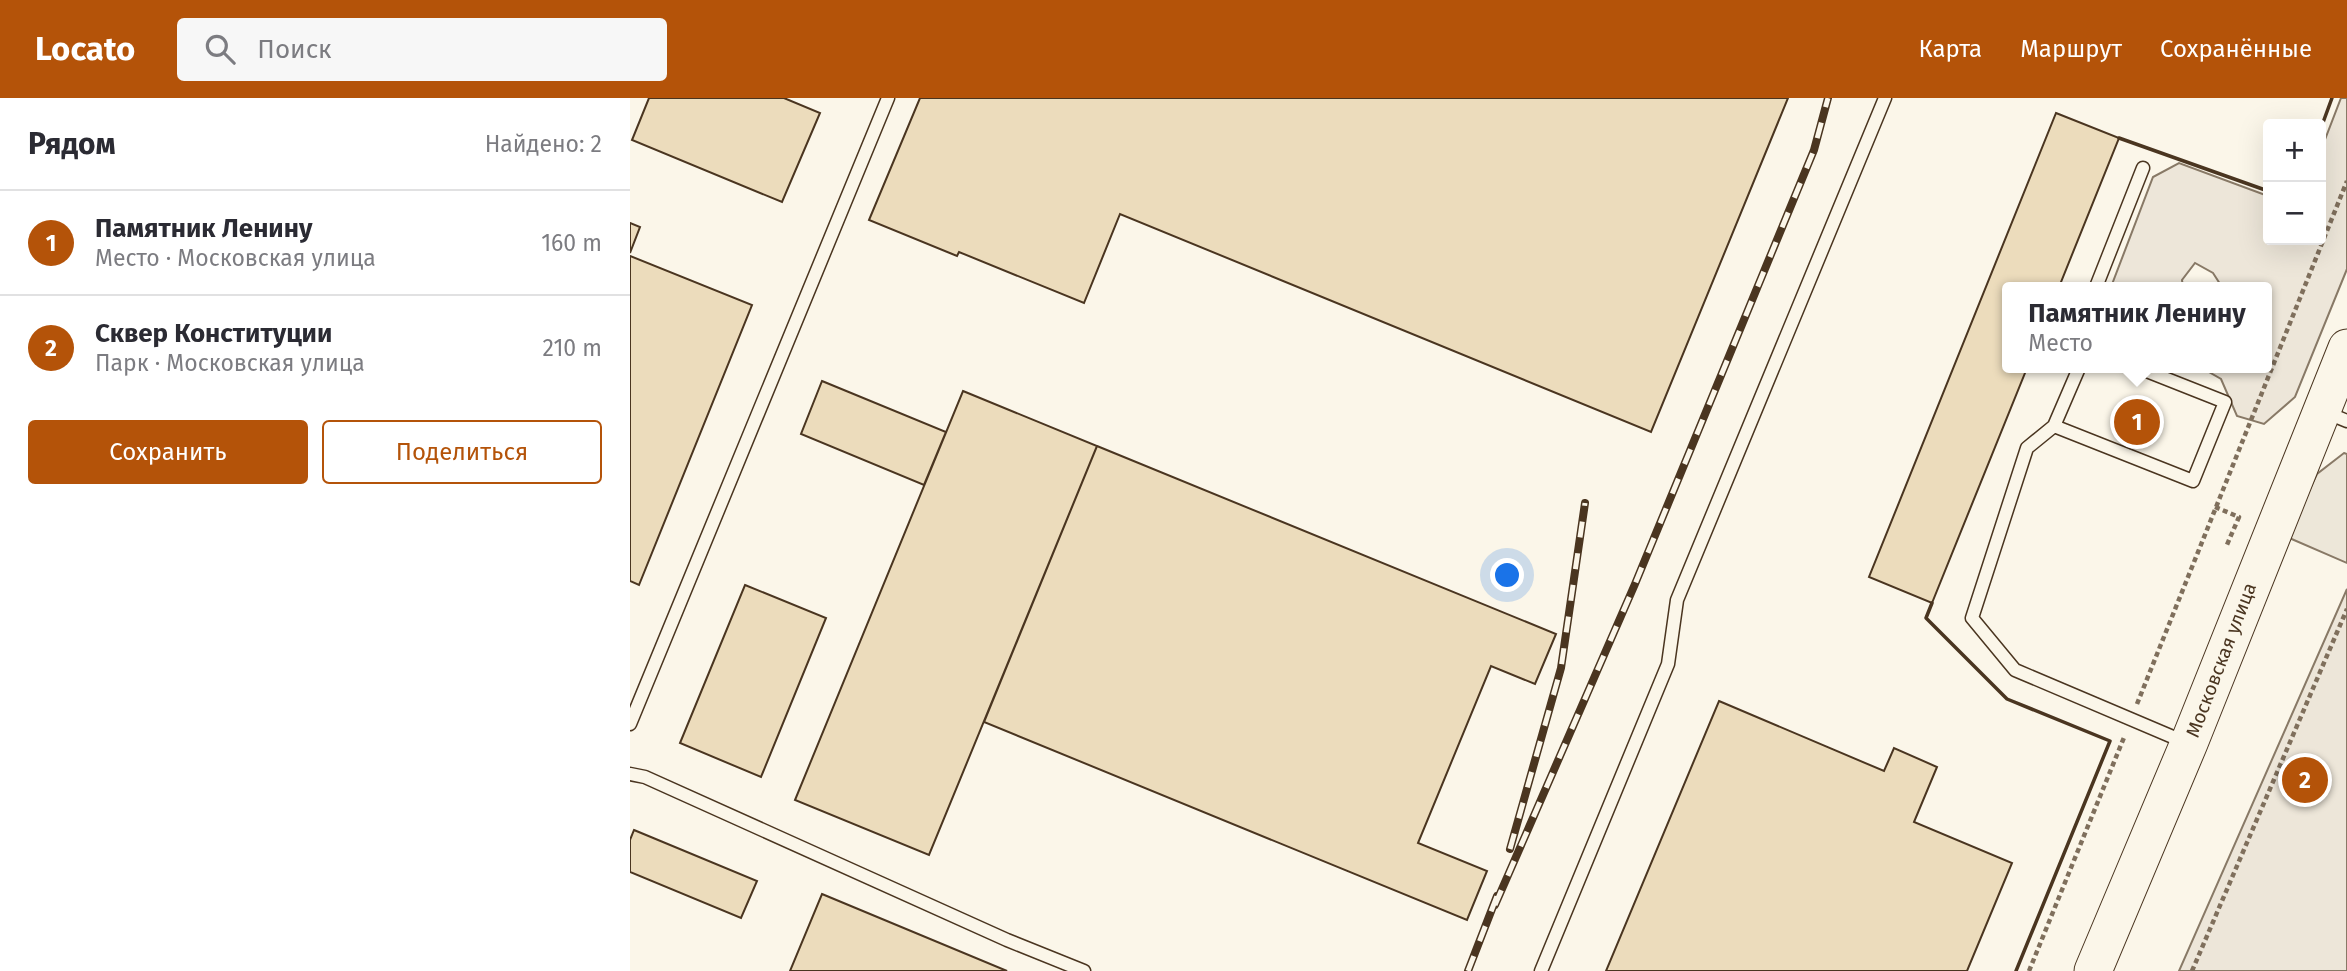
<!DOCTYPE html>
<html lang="ru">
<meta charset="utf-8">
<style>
:root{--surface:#fff;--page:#f7f7f7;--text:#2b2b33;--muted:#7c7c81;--line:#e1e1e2;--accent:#b45309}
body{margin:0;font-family:"Fira Sans",sans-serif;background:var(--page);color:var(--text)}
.controls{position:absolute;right:21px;top:21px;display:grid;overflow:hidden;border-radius:7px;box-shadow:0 7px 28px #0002}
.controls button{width:63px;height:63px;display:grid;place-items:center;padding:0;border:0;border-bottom:2px solid var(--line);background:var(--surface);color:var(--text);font:35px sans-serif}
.you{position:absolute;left:878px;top:478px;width:24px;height:24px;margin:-18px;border:5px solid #fff;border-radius:50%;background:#1a73e8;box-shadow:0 0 0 10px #1a73e833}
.badge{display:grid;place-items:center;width:46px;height:46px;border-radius:50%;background:var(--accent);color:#fff;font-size:23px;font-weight:700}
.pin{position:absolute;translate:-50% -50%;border:4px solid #fff;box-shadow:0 2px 7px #0006}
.popup{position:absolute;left:1372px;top:184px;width:270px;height:91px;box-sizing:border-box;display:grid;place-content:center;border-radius:7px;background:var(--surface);filter:drop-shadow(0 2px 5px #0005);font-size:23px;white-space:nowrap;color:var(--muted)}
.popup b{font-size:26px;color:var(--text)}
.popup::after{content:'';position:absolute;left:50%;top:100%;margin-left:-14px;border:14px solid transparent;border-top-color:var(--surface)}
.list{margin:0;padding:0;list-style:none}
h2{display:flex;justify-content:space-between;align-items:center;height:91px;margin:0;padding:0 28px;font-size:30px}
h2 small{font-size:23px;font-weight:400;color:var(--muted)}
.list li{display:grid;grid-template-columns:46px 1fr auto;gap:21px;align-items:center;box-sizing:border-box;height:105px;padding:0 28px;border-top:2px solid var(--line)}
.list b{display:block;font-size:26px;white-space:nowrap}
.list p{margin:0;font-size:23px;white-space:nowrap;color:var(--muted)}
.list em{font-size:23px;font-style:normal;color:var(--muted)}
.actions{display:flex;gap:14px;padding:21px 28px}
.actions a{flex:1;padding:16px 0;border:2px solid var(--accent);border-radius:7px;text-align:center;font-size:24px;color:var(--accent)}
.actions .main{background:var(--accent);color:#fff}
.icon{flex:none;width:38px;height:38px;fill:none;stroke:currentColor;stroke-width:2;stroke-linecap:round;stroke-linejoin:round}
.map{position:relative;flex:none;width:1717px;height:873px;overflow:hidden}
header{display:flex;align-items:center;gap:42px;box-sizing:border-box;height:98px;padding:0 35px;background:var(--accent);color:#fff}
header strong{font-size:33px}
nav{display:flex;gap:38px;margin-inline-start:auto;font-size:24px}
.search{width:490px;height:63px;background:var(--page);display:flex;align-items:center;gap:18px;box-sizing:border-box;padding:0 24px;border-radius:7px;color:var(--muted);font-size:26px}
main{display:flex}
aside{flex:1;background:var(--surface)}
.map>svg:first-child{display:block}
</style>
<header>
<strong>Locato</strong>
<div class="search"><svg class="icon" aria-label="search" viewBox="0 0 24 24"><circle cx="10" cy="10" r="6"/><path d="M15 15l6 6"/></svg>Поиск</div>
<nav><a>Карта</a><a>Маршрут</a><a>Сохранённые</a></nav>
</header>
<main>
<aside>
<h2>Рядом<small>Найдено: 2</small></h2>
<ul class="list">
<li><span class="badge">1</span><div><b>Памятник Ленину</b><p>Место · Московская улица</p></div><em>160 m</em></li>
<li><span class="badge">2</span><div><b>Сквер Конституции</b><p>Парк · Московская улица</p></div><em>210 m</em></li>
</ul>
<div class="actions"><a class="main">Сохранить</a><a>Поделиться</a></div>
</aside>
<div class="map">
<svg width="1717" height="873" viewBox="0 0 1717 873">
<rect width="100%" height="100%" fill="#fbf6e9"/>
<path fill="#ede6d9" stroke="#887966" stroke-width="2" d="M1711,0H1717V171L1665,299L1634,326L1607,318L1591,281L1572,270H1636V189H1592L1583,175L1565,165L1552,182L1553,189H1481L1523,79L1549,65L1638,98V142H1691V52Z
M1717,491V873H1549Z"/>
<path fill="#ede7d9" stroke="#887966" stroke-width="2" d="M1714,355L1717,356V465L1657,439L1687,376Z"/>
<path fill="#ecdcbc" stroke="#4a3520" stroke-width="2" d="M19,0H154L190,15L152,104L2,42Z
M290,0H1158L1021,334L490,116L454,205L329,154L327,158L239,122Z
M1426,15L1489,40L1429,189H1378V270H1397L1302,505L1239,479Z
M0,125L10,129L0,155Z
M0,158L122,207L9,487L0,483Z
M192,283L316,334L294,387L171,336Z
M333,293L467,348L299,757L165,702Z
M467,348L926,536L905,586L861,568L788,745L857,773L837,822L354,624Z
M115,487L196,520L131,679L50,645Z
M1089,603L1254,673L1264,650L1307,669L1284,724L1382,765L1337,873H976Z
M4,732L127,783L111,820L0,774V742Z
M192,796L377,873H160Z"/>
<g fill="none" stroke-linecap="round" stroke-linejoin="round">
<defs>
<path id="service" d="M1466,189L1513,70
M1449,270L1424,328L1397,350L1342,520L1385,572L1557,645
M1695,314L1717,323
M1424,328L1563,383L1595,304L1509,270
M0,626L258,0
M0,676L15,679L377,842L454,873
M911,873L1038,566L1047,502L1255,0"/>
<path id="primary" d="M1463,873L1559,645L1717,250"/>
</defs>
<use href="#service" stroke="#4a3520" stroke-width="15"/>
<use href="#primary" stroke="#4a3520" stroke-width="39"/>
<path stroke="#7f6f5c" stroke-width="4.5" stroke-dasharray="5 3.5" stroke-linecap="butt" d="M1585,409L1609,419L1596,449
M1507,606L1717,83
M1399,873L1495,637
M1562,873L1717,511"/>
<use href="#service" stroke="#fbf6e9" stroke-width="12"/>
<use href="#primary" stroke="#fbf6e9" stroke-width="37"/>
<defs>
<path id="rail" d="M880,751L931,570L955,405
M865,807L1005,486L1184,52L1198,0
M838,873L867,798"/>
</defs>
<use href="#rail" stroke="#4a3520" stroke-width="8"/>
<use href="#rail" stroke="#fbf6e9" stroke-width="5" stroke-dasharray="16" stroke-linecap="butt"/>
<path stroke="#4a3520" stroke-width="3.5" d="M1691,30L1702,0
M1489,40L1638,93
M1302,505L1296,520L1377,601L1480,643L1386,873"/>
</g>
<g text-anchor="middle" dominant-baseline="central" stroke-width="5" stroke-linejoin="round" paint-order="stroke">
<g font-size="19" fill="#4a3520" stroke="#fbf6e9">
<text transform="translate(1591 562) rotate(-69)">Московская улица</text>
</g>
</g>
</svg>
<div class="controls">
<button>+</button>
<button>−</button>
</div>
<div class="you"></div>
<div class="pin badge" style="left:1507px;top:324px">1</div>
<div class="popup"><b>Памятник Ленину</b>Место</div>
<div class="pin badge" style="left:1675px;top:682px">2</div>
</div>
</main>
